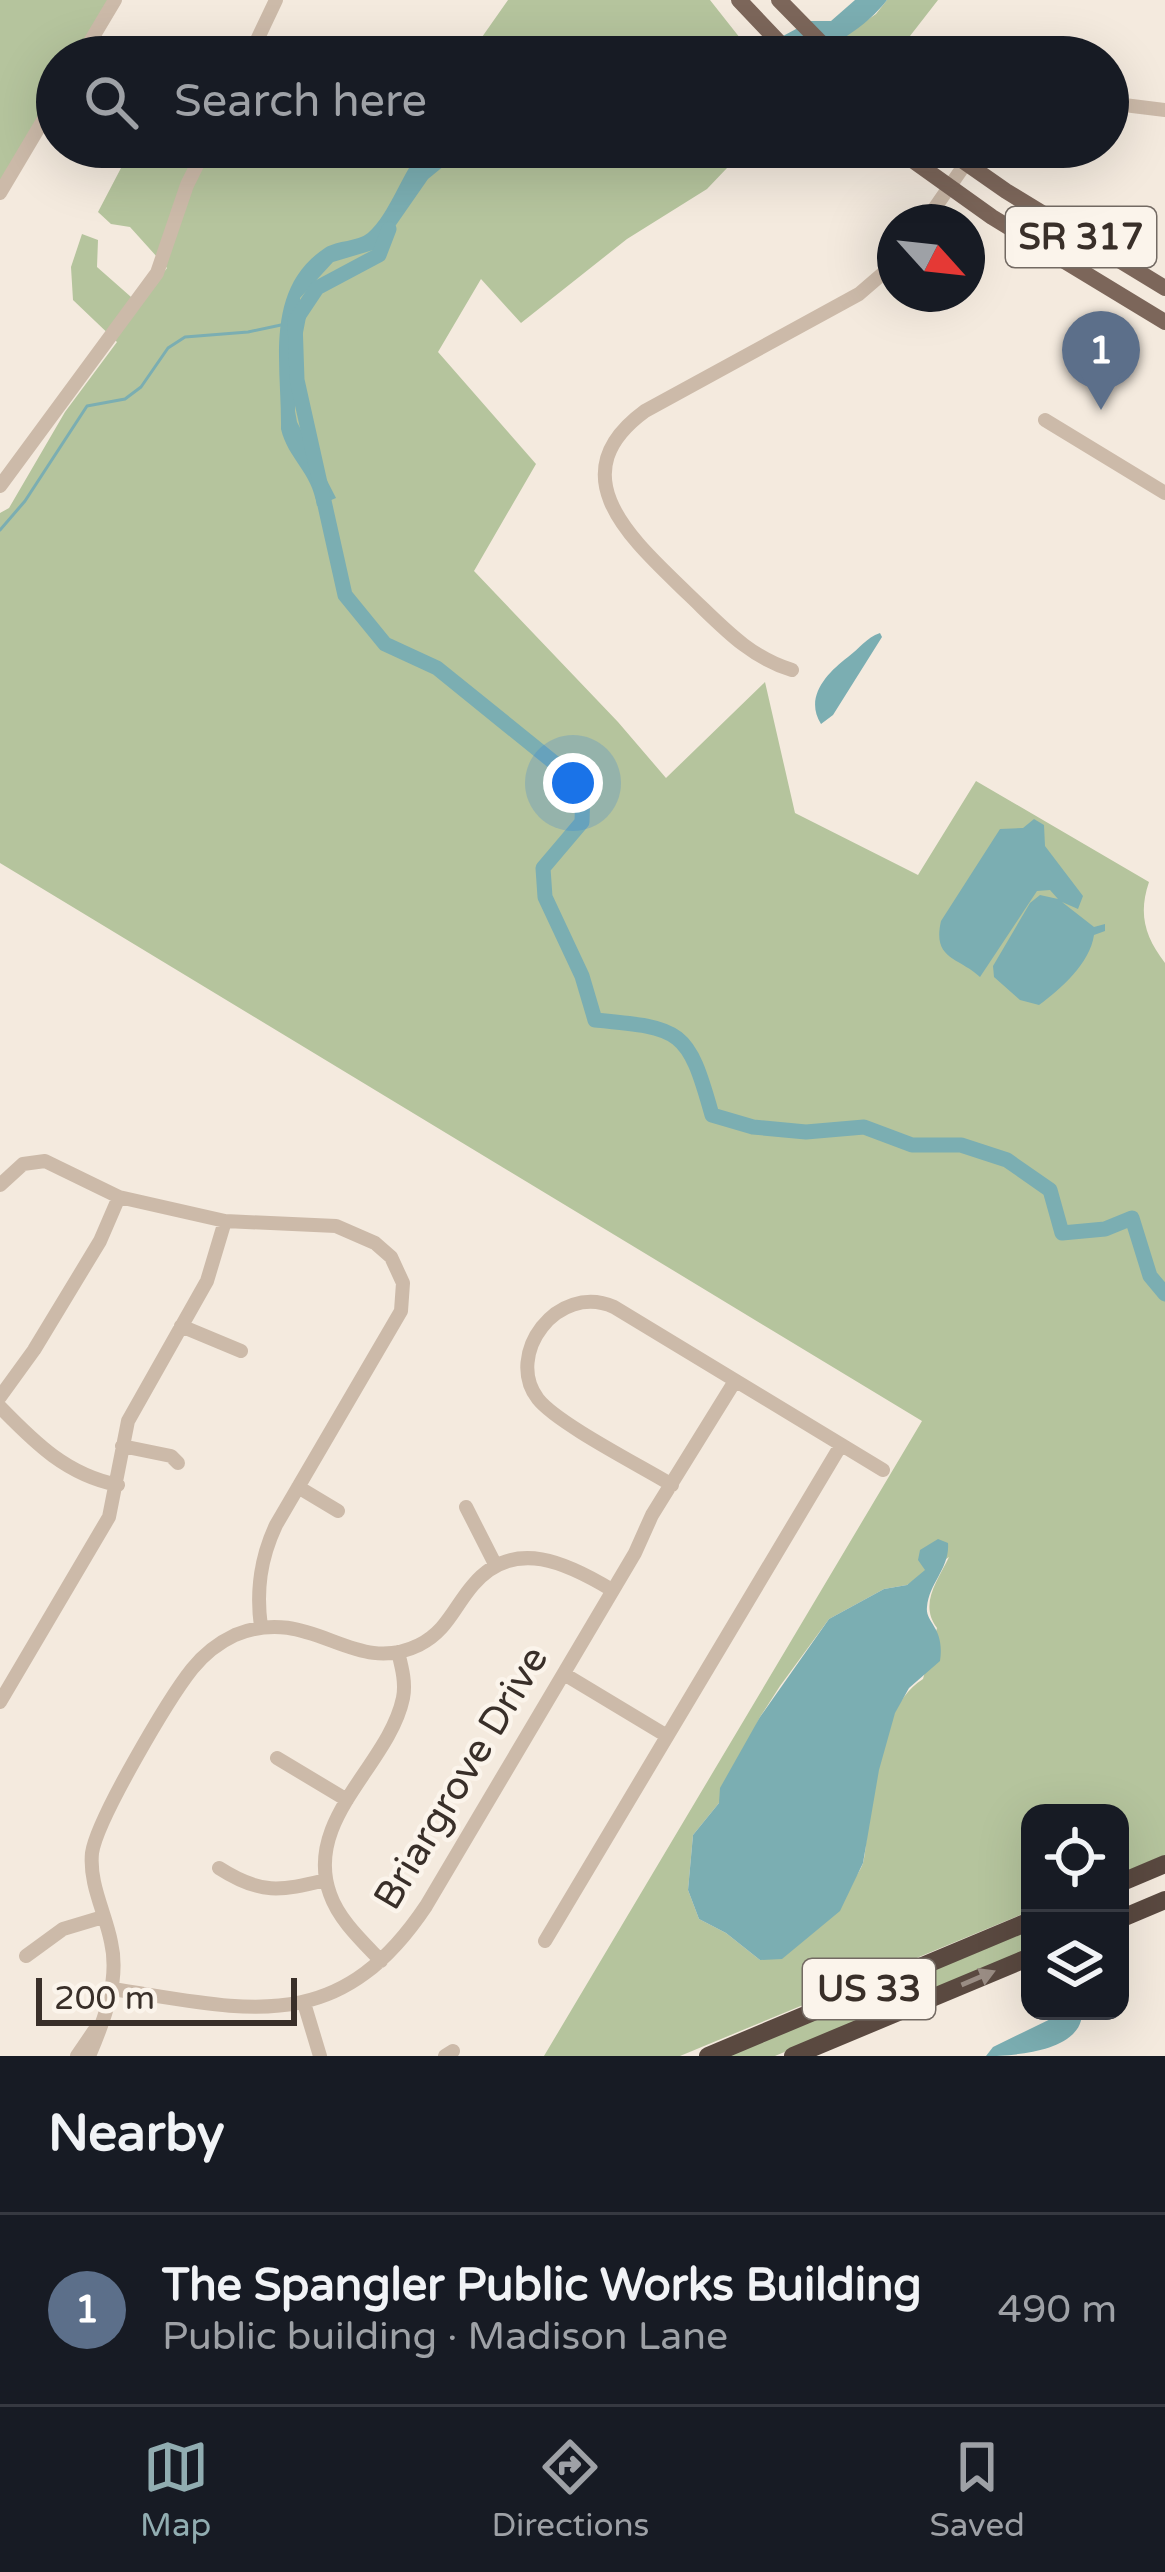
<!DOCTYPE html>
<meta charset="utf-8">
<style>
:root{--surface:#171b24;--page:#242831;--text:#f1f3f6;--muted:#9ea1a6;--line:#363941;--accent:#91adb1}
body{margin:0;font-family:"Varela Round",sans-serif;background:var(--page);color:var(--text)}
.controls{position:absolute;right:36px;bottom:36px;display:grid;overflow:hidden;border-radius:24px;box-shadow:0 12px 48px #0002}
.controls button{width:108px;height:108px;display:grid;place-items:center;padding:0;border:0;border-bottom:3px solid var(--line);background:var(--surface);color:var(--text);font:60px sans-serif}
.compass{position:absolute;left:877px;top:204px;width:108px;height:108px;border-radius:50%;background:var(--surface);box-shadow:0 12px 48px #0002;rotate:117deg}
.scale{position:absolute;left:36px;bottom:30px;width:261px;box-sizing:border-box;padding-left:12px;border:6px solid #392f29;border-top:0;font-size:33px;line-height:42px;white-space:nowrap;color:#392f29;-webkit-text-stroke:9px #fbf4eb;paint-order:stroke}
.you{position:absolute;left:573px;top:783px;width:42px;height:42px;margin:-30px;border:9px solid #fff;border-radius:50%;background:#1a73e8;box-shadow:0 0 0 18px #1a73e833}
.badge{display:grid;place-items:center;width:78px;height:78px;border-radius:50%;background:var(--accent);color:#fff;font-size:39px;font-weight:700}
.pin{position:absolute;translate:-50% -99px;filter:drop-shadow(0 3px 6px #0008)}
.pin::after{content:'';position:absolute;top:63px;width:42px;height:36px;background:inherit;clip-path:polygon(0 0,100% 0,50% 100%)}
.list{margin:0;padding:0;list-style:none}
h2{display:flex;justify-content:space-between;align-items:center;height:156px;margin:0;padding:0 48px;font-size:51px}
h2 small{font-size:39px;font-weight:400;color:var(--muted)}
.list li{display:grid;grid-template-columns:78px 1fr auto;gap:36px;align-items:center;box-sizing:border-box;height:192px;padding:0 48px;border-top:3px solid var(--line)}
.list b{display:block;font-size:45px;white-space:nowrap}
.list p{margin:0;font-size:39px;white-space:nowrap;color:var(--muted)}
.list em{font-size:39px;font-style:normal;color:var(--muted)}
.icon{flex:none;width:66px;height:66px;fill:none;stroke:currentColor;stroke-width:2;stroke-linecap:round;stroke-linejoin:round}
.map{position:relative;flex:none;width:1165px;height:2056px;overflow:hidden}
.search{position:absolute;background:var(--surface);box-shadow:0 12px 48px #0002;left:36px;right:36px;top:36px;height:132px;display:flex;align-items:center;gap:30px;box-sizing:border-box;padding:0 42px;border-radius:66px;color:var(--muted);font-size:45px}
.sheet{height:348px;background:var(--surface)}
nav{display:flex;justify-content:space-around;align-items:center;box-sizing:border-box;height:168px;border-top:3px solid var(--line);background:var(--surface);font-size:33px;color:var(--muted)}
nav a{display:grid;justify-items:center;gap:6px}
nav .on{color:var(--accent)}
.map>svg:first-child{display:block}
</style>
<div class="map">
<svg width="1165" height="2056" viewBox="0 0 1165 2056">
<rect width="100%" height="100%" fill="#f4eade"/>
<path fill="#b5c49d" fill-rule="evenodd" d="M0,0H115L81,57H57V97L0,193Z
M508,0H710L755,57H468Z
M887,0H938L910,36L925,49L921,53L926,57H847L834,43L876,14Z
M132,147H747L707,189L627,239L521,323L481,279L438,352L536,464L474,571L618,722L666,778L765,682L795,813L918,875L976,781L1149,882C1138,914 1145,937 1165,963V1855L1120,1874V1813H1030V1911L680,2056H544L922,1421L0,863V513L9,508L65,412L117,342L73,300L71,267L82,234L98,240L97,267L139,304L167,268L130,227L111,224L98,212ZM949,1557C937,1582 919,1604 937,1628L923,1679C881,1705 876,1780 868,1826C866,1837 866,1852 863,1863C852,1895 787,1938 760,1960L726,1933L699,1919L688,1890L693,1835L719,1803L760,1717L780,1686L829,1619L884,1589L907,1585Z
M1030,1928V1949L775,2056H723Z"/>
<path fill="#7baeb2" d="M855,0H887C868,25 831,50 800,57C774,62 740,57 713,57L732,54L764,39L783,36L811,21H831Z
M424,147H467L428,179L380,248L333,262L300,298V311L307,312L296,369L295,411L297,422L336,498L317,506C312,472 288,459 281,429C282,366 263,289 325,248C338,240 357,242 368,233C391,213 402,171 424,147Z
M880,633L882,637L833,715L821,724C804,697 827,673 848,657C860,648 866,638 880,633Z
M1034,819L1044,825L1045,846L1083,896L1078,909L1062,902L1094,927L1105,924V931L1094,935C1090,963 1061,989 1039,1005L1020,1000L994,977L993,966L1030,903L1040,895L1058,899L1050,890L1037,891L980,977C959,957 932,960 941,921L1000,829L1023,828Z
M938,1539L948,1543C950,1568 929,1583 927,1607C925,1623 945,1627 940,1661L909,1688L895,1713L879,1770L863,1863L840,1911L782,1959L760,1960L726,1933L699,1919L688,1890L693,1835L719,1803L720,1788L760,1717L829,1619L884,1589L907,1585L925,1570L918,1560L920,1550Z
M1067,2011H1082C1084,2051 1016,2056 986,2056L993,2047Z"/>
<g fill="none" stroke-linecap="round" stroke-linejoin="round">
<path stroke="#7baeb2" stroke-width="3" d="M0,530L25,501L87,406L125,399L141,387L168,348L185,337L248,332L281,325"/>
<path stroke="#7baeb2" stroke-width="15" d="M389,229L379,255L317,288L295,321L297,380L345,595L385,644L437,668L583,786L582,822L543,868L545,897L582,976L595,1020C682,1028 688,1029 712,1115L753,1127L806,1132L864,1127L912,1145H961L1007,1160L1050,1190L1062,1233L1105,1229L1132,1218L1150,1276L1165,1294"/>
<path stroke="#ccbaa9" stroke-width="14" d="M81,57L115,0
M249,57L276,0
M1108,103L1165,110
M0,193L57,97
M925,222L977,147
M1045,420L1165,493
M0,486L157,273L187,185L206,147
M792,670C748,657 720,624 687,593C635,542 556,476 645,411L859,294L895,263
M0,1185L23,1164L45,1161L119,1197L225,1221L336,1226L375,1243L391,1257L403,1283L401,1311L276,1525C260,1559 256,1591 261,1627
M181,1326L241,1351
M0,1397L34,1350L100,1241L119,1197
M0,1407C35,1443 67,1475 118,1485
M122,1446L171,1456L178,1463
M672,1485C641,1466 558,1424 538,1399C504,1355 557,1282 614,1307L883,1470
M298,1487L338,1511
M466,1507L496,1566
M564,1674L667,1736
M0,1702L109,1517L128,1421L207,1281L225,1221
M277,1758L347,1800
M219,1868C261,1895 280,1891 326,1880
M545,1941L841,1445
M26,1956L63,1929L103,1917
M381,1961C362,1941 339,1920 330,1894C303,1819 389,1765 403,1698C406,1683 402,1668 398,1652
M112,1989C247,2009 337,2039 426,1906L635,1553L652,1515L735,1381
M304,2003L320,2056
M77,2056L94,2031
M89,2056C104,2021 120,1980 111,1942C105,1912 89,1884 92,1853C97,1819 169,1698 192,1669C204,1654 218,1643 235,1635C312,1603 352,1678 419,1645C447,1631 454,1607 473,1585C514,1536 569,1564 612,1590
M445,2056L453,2051"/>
<path stroke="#7c665a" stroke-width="16" d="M739,0L793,57
M779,0L835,57
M894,147L992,217L1165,322
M943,147L1006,191L1165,288"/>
<path stroke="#5a4940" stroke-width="18" d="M1120,1883L1165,1864
M1120,1919L1165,1900
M708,2056L1030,1921
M793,2056L1030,1957"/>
</g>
<defs><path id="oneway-solid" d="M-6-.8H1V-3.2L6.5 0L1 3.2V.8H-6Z" transform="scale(3)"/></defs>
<use fill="#9a8d84" href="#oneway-solid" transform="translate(978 1978) rotate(-23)"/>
<g text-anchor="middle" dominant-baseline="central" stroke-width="9" stroke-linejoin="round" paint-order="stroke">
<g fill="#fbf4eb" stroke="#736a63" stroke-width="3">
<rect x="1006" y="207" width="150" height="60" rx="9"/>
<rect x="803" y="1959" width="132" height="60" rx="9"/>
</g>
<g font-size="36" font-weight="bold" fill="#392f29">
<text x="1081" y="237">SR 317</text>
<text x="869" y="1989">US 33</text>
</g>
<g font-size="39" fill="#392f29" stroke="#fbf4eb">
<text transform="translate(461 1778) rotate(-59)">Briargrove Drive</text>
</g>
</g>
</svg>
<div class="controls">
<button><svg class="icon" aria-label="locate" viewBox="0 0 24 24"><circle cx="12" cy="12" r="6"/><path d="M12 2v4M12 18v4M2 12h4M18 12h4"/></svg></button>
<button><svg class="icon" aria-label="layers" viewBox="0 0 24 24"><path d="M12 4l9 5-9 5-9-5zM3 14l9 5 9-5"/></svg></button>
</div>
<svg class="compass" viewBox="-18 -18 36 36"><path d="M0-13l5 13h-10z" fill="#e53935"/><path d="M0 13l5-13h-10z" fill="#9ea1a6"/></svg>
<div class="scale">200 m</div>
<div class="you"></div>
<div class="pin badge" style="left:1101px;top:410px;background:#5c6f8a">1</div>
<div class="search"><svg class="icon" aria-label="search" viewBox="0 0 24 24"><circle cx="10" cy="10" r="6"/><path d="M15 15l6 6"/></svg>Search here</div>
</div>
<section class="sheet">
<h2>Nearby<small></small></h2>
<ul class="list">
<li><span class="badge" style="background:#5c6f8a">1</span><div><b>The Spangler Public Works Building</b><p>Public building · Madison Lane</p></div><em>490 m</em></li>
</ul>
</section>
<nav>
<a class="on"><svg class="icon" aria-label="map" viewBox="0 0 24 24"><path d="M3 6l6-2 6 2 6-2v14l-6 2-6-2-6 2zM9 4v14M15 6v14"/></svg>Map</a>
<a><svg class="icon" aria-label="directions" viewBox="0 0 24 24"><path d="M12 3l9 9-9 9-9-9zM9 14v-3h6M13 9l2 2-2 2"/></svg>Directions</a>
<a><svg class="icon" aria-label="saved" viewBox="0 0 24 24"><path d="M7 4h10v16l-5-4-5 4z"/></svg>Saved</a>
</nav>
